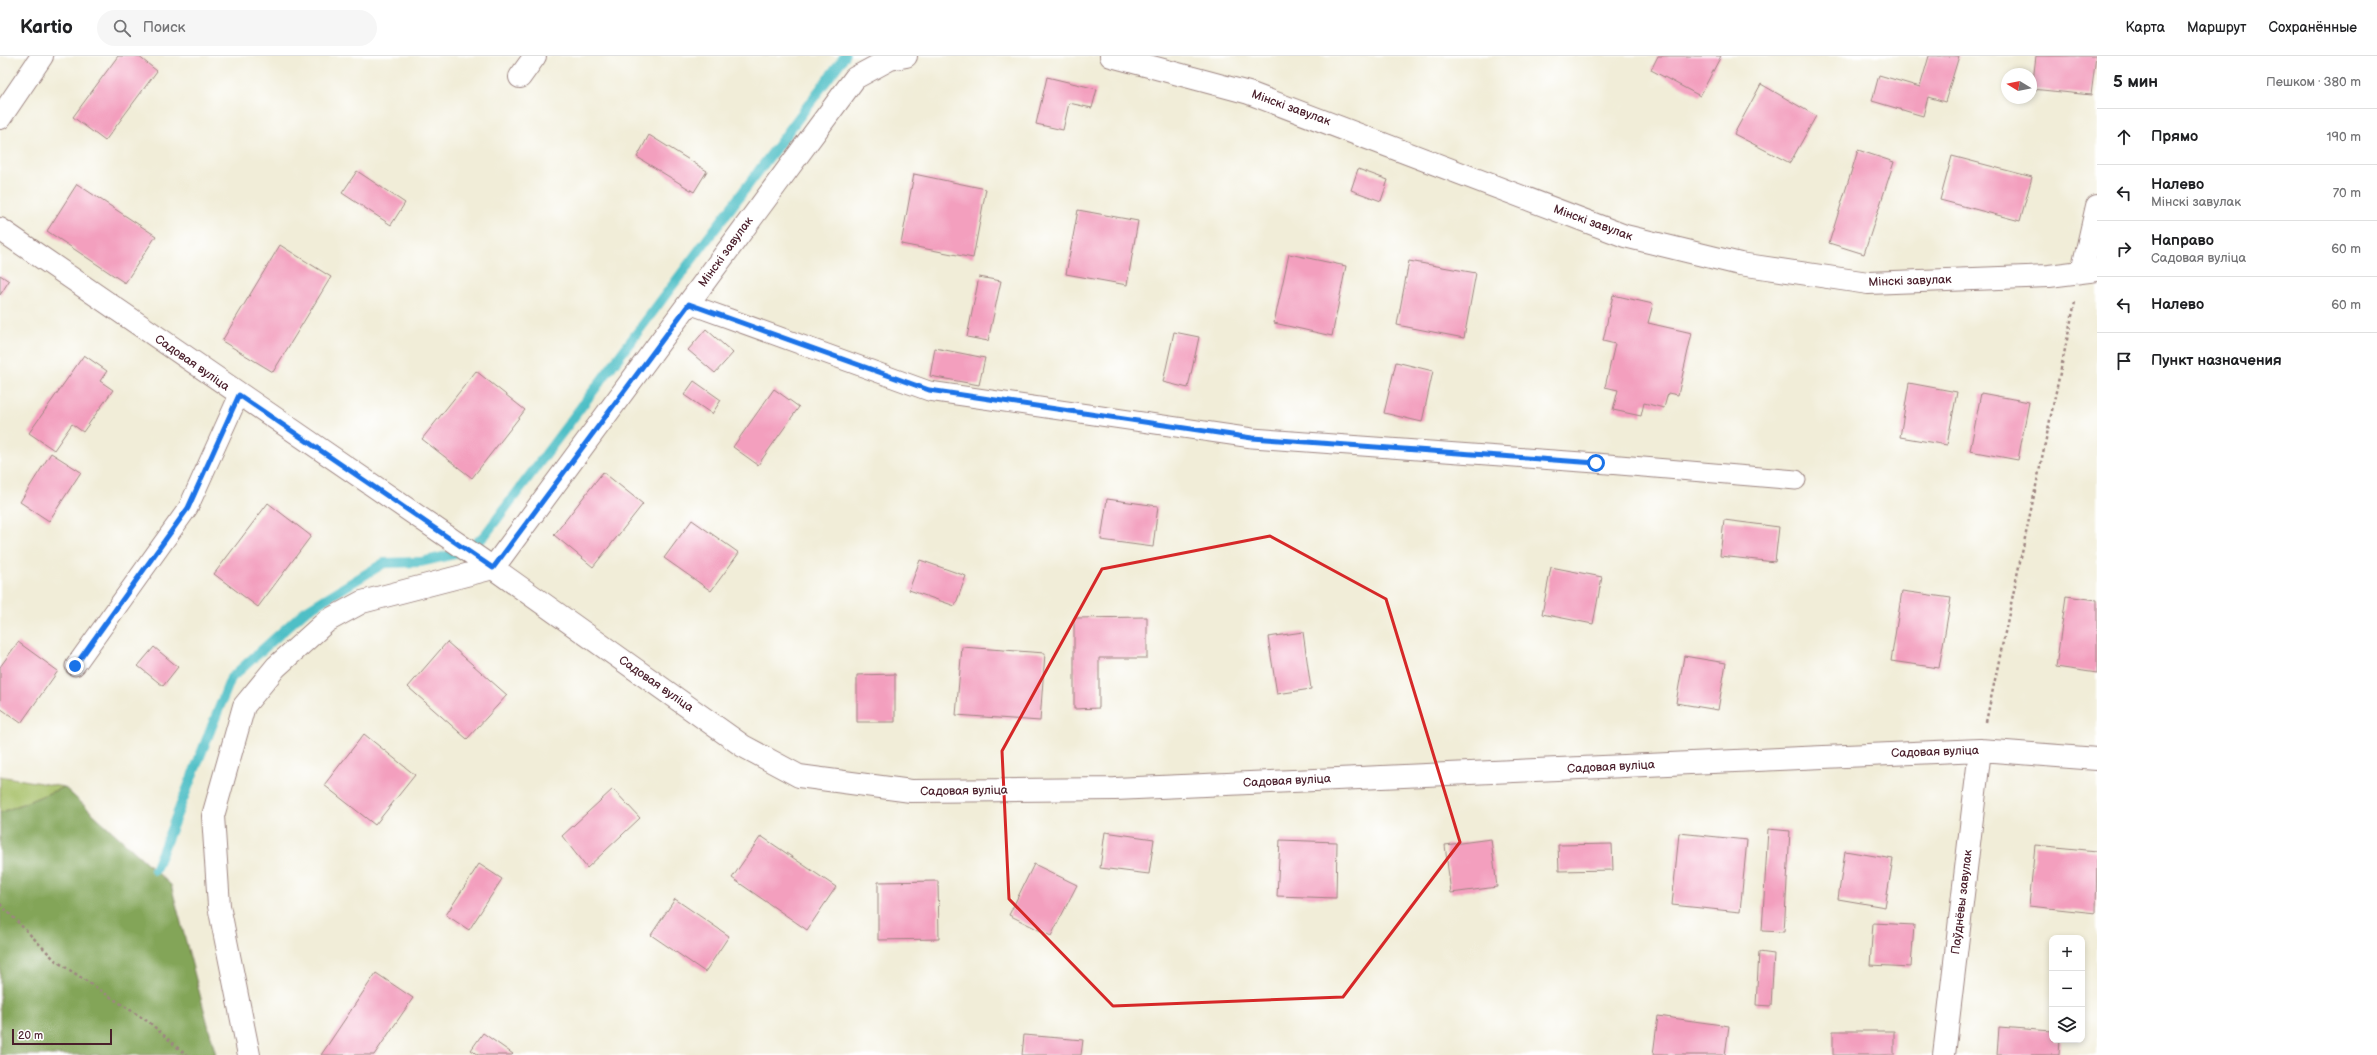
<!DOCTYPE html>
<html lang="ru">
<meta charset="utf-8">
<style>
:root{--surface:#fff;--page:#f6f6f6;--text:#202124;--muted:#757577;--line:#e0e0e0}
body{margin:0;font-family:"Balsamiq Sans",sans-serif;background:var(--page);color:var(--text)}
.controls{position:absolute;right:12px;bottom:12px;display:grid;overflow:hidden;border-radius:8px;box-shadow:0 2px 6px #0003}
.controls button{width:36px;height:36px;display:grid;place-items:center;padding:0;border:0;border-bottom:1px solid var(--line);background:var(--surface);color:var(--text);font:20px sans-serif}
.compass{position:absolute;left:2001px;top:12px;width:36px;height:36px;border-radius:50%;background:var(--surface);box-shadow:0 2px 6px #0003;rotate:280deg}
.scale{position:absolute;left:12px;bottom:10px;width:100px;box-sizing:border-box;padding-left:4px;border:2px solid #4a1f2b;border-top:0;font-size:11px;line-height:14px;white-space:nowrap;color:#4a1f2b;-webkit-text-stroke:3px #fff;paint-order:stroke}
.stop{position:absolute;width:12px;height:12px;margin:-9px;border:3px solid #1a73e8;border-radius:50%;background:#fff}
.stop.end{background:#1a73e8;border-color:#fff;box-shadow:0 1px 4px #0008}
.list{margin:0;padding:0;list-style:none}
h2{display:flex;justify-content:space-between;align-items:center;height:52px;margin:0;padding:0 16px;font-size:17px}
h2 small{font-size:13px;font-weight:400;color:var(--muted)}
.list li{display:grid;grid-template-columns:26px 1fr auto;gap:12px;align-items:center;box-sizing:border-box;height:56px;padding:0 16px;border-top:1px solid var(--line)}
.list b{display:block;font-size:15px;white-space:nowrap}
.list p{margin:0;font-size:13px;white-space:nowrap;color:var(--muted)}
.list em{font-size:13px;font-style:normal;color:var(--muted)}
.icon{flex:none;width:22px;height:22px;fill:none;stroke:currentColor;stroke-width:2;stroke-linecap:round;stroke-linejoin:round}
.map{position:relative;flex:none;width:2097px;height:999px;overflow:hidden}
header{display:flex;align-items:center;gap:24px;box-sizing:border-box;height:56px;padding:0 20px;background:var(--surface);border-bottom:1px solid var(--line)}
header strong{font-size:19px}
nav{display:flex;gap:22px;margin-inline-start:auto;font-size:14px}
.search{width:280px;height:36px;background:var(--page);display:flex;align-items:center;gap:10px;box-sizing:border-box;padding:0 14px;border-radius:22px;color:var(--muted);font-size:15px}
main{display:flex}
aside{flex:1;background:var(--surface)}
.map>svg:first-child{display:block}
</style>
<header>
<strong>Kartio</strong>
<div class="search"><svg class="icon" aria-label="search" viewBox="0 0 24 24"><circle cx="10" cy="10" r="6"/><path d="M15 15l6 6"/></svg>Поиск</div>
<nav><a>Карта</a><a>Маршрут</a><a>Сохранённые</a></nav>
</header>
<main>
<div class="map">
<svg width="2097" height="999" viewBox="0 0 2097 999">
<rect width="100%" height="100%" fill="#fff"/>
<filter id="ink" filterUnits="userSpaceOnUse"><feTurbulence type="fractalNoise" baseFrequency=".025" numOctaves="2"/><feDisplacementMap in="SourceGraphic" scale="8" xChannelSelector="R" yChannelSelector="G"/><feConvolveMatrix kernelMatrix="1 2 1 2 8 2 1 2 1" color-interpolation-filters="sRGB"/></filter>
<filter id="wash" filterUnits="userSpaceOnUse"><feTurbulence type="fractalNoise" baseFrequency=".012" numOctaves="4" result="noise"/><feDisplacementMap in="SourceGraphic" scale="16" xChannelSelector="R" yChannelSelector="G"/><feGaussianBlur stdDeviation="0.9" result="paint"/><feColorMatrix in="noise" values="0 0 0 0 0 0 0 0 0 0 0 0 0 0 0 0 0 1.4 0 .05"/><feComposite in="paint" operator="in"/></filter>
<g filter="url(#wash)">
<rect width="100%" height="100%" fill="#f1edd8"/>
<path fill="#a4be63" stroke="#776e47" d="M0,720L64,731L0,757Z"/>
<path fill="#83a559" stroke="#666242" d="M64,731L171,829L216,999H0V757Z"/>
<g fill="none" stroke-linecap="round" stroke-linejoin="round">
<path stroke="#50bfc6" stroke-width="10" d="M155,814L231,622L304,556L384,507L421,506L468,495L485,479L845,0"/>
</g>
<g id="blocks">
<path fill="#f39fbe" d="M118,0H138L157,15L105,85L73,61Z
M1658,0H1721L1700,40L1651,14Z
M1929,0H1959L1945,46L1928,41L1923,60L1872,45L1879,19L1920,31Z
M2036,0H2096L2091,39L2032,33Z
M1047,21L1097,33L1092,52L1069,47L1063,74L1036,68Z
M1761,28L1816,60L1790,107L1734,78Z
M649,79L707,115L694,136L637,101Z
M1858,94L1894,106L1864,198L1829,187Z
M1952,100L2032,121L2020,165L1940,144Z
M1358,113L1388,124L1381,145L1351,134Z
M357,115L405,147L391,169L342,137Z
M914,118L986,133L973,202L901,188Z
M77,128L156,180L125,227L47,175Z
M1078,154L1138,165L1127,229L1066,218Z
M280,189L331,221L273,316L222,285Z
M1289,198L1346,210L1332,280L1274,267Z
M1409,205L1476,217L1464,282L1397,269Z
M0,219L9,225L0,239Z
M979,221L1001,225L988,285L967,281Z
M1613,239L1653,248L1648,267L1692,277L1678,339L1668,337L1664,352L1644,347L1641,360L1613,354L1618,334L1605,331L1615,288L1603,285Z
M706,273L733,297L715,317L688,294Z
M1174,276L1199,281L1188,332L1163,326Z
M935,292L985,302L979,329L930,320Z
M84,299L107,315L100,325L113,334L83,376L72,368L54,394L29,377Z
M1396,306L1433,315L1422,366L1384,357Z
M476,315L525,354L472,422L422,383Z
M694,325L721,344L712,358L684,339Z
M1909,327L1957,336L1947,389L1900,381Z
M774,333L799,351L758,409L733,391Z
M1981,337L2029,346L2018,404L1970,395Z
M51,397L81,416L49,465L20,446Z
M603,416L643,448L593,511L554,479Z
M1107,443L1158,450L1153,491L1101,484Z
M268,447L311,480L258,551L214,518Z
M692,464L739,497L711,535L664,502Z
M1724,464L1779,471L1775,506L1720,500Z
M920,504L966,520L955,550L909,534Z
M1551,511L1602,521L1593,568L1542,558Z
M1902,535L1951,542L1939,612L1891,605Z
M2066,540L2097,544V617L2056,611Z
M1147,561V602H1099V652L1074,653V562Z
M1303,576L1311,633L1277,638L1268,581Z
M18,586L58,615L21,667L0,652V611Z
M447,586L507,639L467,683L408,631Z
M154,591L178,611L163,630L138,610Z
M962,591L1045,597L1040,665L956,659Z
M1684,600L1726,607L1718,654L1676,647Z
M895,618V666H857V619Z
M364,678L415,719L375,769L324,729Z
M613,733L640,762L587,812L562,780Z
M1768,773L1790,775L1784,876L1762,875Z
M1105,776L1154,783L1149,818L1100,812Z
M1679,777L1747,784L1740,856L1672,849Z
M761,780L836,831L807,874L732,822Z
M1491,783L1497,831L1451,837L1445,789Z
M1280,784L1337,786L1336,842L1277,840Z
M1612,788L1613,814L1559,815L1558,789Z
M2035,789L2097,795L2096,857L2029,850Z
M1845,795L1893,803L1885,851L1838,843Z
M479,808L502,823L469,874L446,859Z
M1034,808L1077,829L1051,880L1009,859Z
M938,825L939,883L878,884V826Z
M675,843L729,880L705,916L651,879Z
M1873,867L1914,869L1911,911L1870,909Z
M1759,896L1774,898L1771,950L1756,949Z
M376,917L413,942L374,999H321Z
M1658,960L1729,970L1725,999H1653Z
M1999,971L2052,975V984H2060L2059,999H1997Z
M1833,975H1894V999H1833Z
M483,977L513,998L512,999H478L471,994Z
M1024,979L1083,984L1081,999H1022Z"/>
</g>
</g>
<g filter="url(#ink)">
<use href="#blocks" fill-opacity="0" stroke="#9e8682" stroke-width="1"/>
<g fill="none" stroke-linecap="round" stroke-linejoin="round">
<defs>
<path id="lane" d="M689,248L929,335L1252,382L1596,407L1796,424
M75,610L188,452L239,339"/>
<path id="street" d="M1111,0L1249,37L1625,180L1740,208L1868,227L2049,220L2097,214
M520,21L535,0
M0,173L493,512L743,690L799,720L911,735L1115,733L1980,694L2097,703
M2082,216L2097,150
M249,999L219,850L213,760L244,650L276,611L327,565L362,546L493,512L855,22L890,3L906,0
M1944,999L1980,694"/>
<path id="secondary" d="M0,62L42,0"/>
</defs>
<use href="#lane" stroke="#9e8682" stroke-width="21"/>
<use href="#street" stroke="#9e8682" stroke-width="24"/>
<use href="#secondary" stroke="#9e8682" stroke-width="24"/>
<path stroke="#9e8682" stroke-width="2.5" stroke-dasharray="3 3" stroke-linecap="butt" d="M1986,666L2075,246
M0,848L56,905L150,967L186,999"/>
<use href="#lane" stroke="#fff" stroke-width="19"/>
<use href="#street" stroke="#fff" stroke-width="22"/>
<use href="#secondary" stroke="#fff" stroke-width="22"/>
</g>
</g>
<g fill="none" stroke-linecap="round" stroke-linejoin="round" filter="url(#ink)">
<path stroke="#1a73e8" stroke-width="5" d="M75,610L188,452L239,339L493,512L689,248L929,334L1252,382L1596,407"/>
</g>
<path fill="none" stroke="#d62828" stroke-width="3" stroke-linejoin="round" d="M1270,480L1386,543L1460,786L1343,941L1113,950L1009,843L1002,695L1102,513Z"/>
<g text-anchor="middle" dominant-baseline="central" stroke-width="3" stroke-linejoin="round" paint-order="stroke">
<g font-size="12" fill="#4a1f2b" stroke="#fff">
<text transform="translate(1291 52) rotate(20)">Мінскі завулак</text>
<text transform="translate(1593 167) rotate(20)">Мінскі завулак</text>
<text transform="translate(726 196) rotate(-54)">Мінскі завулак</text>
<text transform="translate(1910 225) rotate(-2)">Мінскі завулак</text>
<text transform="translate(192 307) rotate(35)">Садовая вуліца</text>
<text transform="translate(656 628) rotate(35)">Садовая вуліца</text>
<text transform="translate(1935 696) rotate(-2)">Садовая вуліца</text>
<text transform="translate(1611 711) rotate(-3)">Садовая вуліца</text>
<text transform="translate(1287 725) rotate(-3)">Садовая вуліца</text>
<text transform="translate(964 735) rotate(-1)">Садовая вуліца</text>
<text transform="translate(1962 846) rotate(-83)">Паўднёвы завулак</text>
</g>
</g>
</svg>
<div class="controls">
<button>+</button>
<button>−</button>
<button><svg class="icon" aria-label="layers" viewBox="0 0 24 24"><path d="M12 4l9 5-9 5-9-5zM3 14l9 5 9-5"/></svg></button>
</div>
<svg class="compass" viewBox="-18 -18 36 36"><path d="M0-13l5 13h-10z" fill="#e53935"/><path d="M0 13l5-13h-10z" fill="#757577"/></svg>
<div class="scale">20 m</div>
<div class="stop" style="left:1596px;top:407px"></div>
<div class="stop end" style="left:75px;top:610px"></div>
</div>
<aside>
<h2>5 мин<small>Пешком · 380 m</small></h2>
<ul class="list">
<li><svg class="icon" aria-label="ahead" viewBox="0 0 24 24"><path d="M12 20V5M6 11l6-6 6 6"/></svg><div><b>Прямо</b></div><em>190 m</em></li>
<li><svg class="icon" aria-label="left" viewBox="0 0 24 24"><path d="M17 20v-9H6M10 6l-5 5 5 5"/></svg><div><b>Налево</b><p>Мінскі завулак</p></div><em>70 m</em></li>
<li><svg class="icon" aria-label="right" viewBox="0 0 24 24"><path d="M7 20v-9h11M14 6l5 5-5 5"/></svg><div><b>Направо</b><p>Садовая вуліца</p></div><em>60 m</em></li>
<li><svg class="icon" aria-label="left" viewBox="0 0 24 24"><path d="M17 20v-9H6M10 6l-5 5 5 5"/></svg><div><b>Налево</b></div><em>60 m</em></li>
<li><svg class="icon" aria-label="arrive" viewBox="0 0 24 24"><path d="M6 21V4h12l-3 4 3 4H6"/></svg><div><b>Пункт назначения</b></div></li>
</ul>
</aside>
</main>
